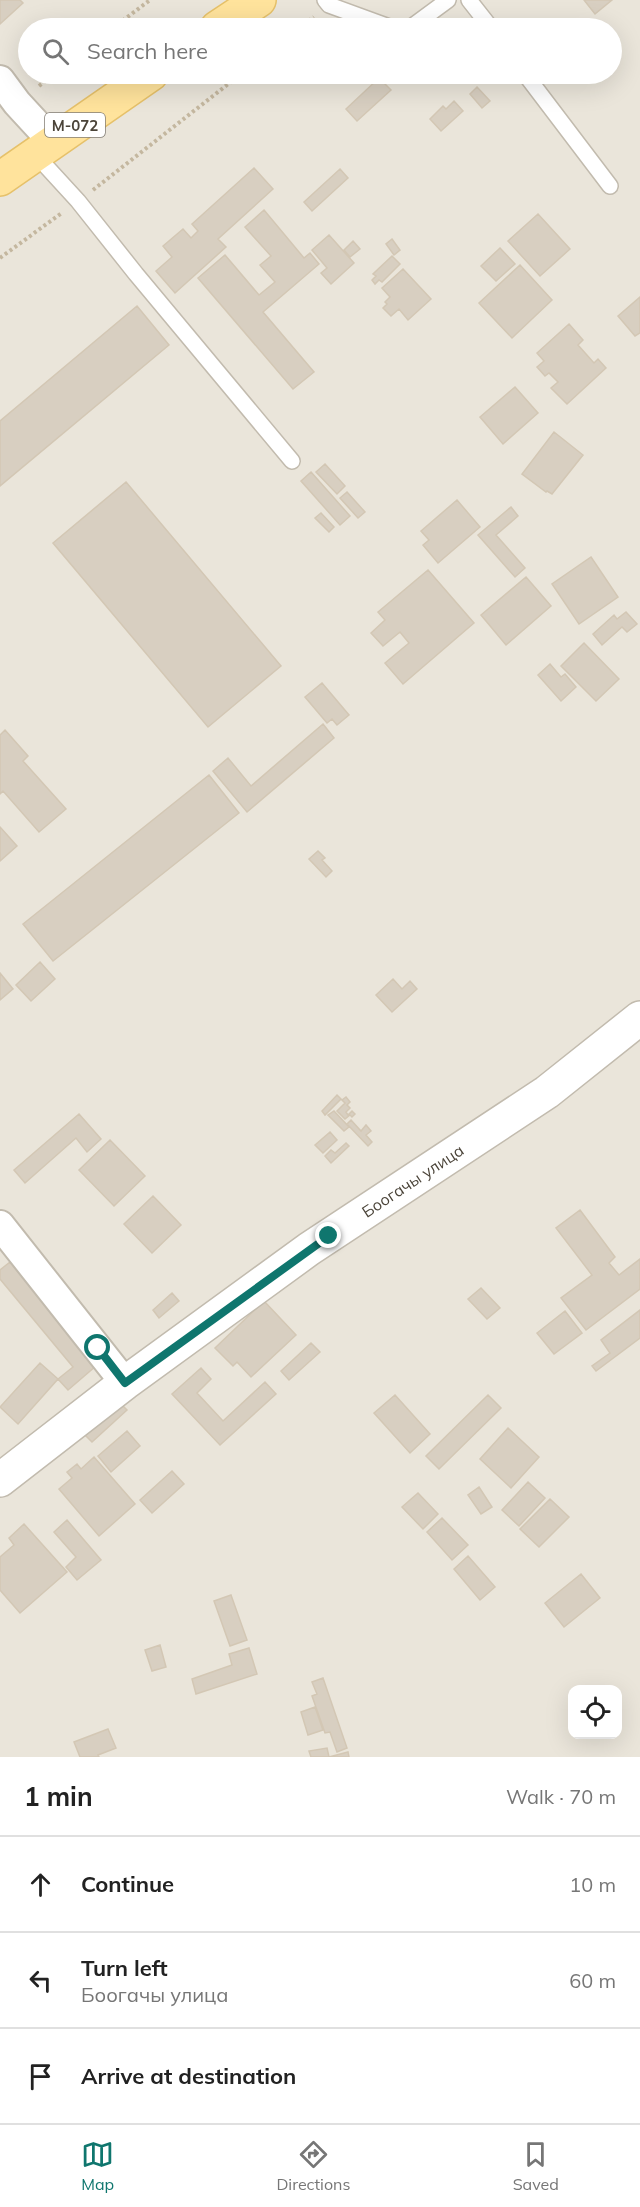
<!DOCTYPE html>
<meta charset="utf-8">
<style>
:root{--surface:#fff;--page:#f6f6f6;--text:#222;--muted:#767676;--line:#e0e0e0;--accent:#0f766e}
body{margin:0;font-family:Mulish,sans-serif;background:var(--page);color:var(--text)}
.controls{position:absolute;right:18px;bottom:18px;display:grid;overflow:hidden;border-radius:12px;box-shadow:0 6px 24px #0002}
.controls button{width:54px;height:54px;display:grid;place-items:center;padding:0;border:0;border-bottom:2px solid var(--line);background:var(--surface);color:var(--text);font:30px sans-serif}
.stop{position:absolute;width:18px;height:18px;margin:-14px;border:4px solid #0f766e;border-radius:50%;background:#fff}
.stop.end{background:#0f766e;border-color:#fff;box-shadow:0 2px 6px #0008}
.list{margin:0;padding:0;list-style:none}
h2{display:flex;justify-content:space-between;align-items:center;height:78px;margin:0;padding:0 24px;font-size:26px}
h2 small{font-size:20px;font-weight:400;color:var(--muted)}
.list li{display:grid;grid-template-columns:39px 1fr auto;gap:18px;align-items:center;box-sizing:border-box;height:96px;padding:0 24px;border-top:2px solid var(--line)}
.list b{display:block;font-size:22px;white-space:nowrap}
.list p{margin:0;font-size:20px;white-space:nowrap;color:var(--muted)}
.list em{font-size:20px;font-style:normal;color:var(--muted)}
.icon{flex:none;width:33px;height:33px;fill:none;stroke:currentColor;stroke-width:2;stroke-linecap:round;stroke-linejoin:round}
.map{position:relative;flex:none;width:640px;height:1757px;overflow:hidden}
.search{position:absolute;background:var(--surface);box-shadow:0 6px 24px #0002;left:18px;right:18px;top:18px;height:66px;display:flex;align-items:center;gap:15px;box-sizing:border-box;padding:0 21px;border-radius:33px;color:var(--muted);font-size:22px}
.sheet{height:366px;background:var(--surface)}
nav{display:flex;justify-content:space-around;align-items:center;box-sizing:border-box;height:84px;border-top:2px solid var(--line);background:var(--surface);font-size:16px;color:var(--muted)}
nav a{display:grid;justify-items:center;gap:3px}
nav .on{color:var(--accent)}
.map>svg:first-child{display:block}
</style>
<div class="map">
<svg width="640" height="1757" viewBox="0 0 640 1757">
<rect width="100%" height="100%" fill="#f6f3ec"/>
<path fill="#eae5da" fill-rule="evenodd" d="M0,0H640V1757H0ZM28,28H612V74H28ZM572,1690H618V1734H572Z"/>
<path fill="#d8cfc1" stroke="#d3c7b4" stroke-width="1.5" d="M0,0H20L23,3L0,24Z
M584,0H612L595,14Z
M379,78L391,90L357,121L346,109Z
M477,87L490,101L482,108L470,94Z
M454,101L463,111L441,131L430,119L443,106L446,109Z
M254,168L273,189L218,239L226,247L175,293L156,271L172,257L163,246L183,229L191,238L198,231L192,224Z
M340,169L348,178L312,211L304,202Z
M264,210L304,258L310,253L319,264L263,312L314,372L293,389L198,278L225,255L259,295L275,282L260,265L271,256L245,227Z
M538,214L570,249L540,276L508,241Z
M329,235L354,263L331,284L321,273L327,268L312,250Z
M392,239L400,250L394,255L386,244Z
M353,241L360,249L350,257L344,250Z
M500,248L515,264L496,281L481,266Z
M392,256L400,264L382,282L379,280L375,284L372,280L376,276L373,274Z
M520,265L552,300L512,338L479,303Z
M403,269L431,299L408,320L399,309L391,316L383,308L387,304L385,302L390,297L382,288Z
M640,297V333L635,336L618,316Z
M137,306L169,345L0,486V421Z
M569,324L583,340L578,345L594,363L598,359L606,368L567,404L551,388L558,382L549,373L545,376L537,367L544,361L537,353Z
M515,387L538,413L503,444L480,417Z
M554,432L583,455L552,494L547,491L546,492L522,474Z
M325,464L345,486L337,494L316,472Z
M311,472L350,516L340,525L301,481Z
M126,482L281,666L208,727L53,543Z
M347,492L365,512L358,518L340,498Z
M457,500L480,527L438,563L423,545L429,540L421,531Z
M511,507L518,516L496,535L525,568L515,577L478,535Z
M321,513L334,527L329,532L315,518Z
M591,557L618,597L579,624L552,584Z
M428,570L474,623L403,684L385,663L409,643L400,632L383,646L371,633L385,620L378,612Z
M526,577L551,606L506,645L481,615Z
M626,612L637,624L627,632L622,627L602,645L593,634L614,615L617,619Z
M584,643L619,679L596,701L561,666Z
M550,664L561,677L565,674L576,687L561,701L538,675Z
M322,683L349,715L337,725L332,719L327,723L305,697Z
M323,724L334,738L247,812L213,771L228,758L251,786Z
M5,730L28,756L23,761L66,809L39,832L3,791L0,794V735Z
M209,775L239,813L53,961L23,924Z
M0,827L17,846L0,861Z
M318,851L325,858L322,860L332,871L326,877L309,859Z
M40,962L55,979L31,1001L16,985Z
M0,973L13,989L0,1000Z
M393,979L402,989L410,981L417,989L392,1012L376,995Z
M337,1095L341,1099L325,1115L322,1111Z
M346,1097L350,1102L347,1105L350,1108L346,1112L348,1115L352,1111L355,1114L352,1117L350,1115L345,1119L337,1111L345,1103L342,1100Z
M334,1111L349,1127L344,1131L328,1115Z
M79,1114L101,1139L87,1152L76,1138L25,1183L14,1170Z
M351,1120L361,1131L366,1125L371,1131L366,1135L372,1142L368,1146L347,1124Z
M330,1132L337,1140L323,1153L315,1145Z
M110,1140L145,1176L114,1206L79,1170Z
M346,1143L349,1146L331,1163L325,1156L331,1150L335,1153Z
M153,1196L181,1225L152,1253L124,1224Z
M580,1210L615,1257L609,1263L619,1275L640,1259V1289L586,1330L561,1298L592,1275L556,1228Z
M10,1262L96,1366L68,1390L58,1379L73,1367L0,1279V1270Z
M481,1288L500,1308L487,1319L468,1299Z
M172,1293L179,1301L159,1318L153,1310Z
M264,1301L296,1335L251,1377L237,1362L233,1366L215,1348Z
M640,1310V1338L596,1371L592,1366L610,1353L601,1340Z
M565,1311L582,1333L554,1354L537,1333Z
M311,1343L320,1352L289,1380L281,1371Z
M40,1363L58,1379L18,1424L0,1407Z
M201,1368L211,1379L197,1393L223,1421L265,1382L276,1394L220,1445L172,1394Z
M395,1395L430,1434L410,1453L374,1413Z
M488,1395L501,1408L439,1469L426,1456Z
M120,1403L127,1410L92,1442L85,1435Z
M508,1428L539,1457L511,1488L480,1459Z
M127,1431L140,1446L111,1472L98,1456Z
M94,1457L135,1504L99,1536L59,1489L72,1478L67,1472L77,1464L81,1469Z
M172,1471L184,1484L152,1513L140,1500Z
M528,1482L545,1498L519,1526L502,1510Z
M479,1487L492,1507L481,1514L468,1495Z
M418,1493L438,1514L423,1529L402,1507Z
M550,1499L569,1517L539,1547L520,1529Z
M442,1518L468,1545L452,1560L427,1532Z
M67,1520L101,1560L77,1580L66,1567L76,1557L54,1532Z
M24,1524L67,1572L20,1613L0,1590V1557L14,1545L9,1538Z
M468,1556L495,1587L480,1600L454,1569Z
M581,1574L600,1598L564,1627L545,1603Z
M231,1595L247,1640L230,1646L214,1601Z
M160,1645L166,1667L152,1671L145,1650Z
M249,1648L257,1674L196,1694L192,1679L232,1665L229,1654Z
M323,1678L347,1748L337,1752L330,1732L325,1733L312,1696L317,1694L312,1682Z
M315,1707L323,1730L308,1735L301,1712Z
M108,1729L116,1748L98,1755L99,1757H80L74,1742Z
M327,1748L329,1757L348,1752L349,1757H311L309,1751Z"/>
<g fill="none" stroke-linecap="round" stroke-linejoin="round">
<defs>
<path id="service" d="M325,0L329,5L392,28
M469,0L491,28
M410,28L448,0
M525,74L610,186
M34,153L78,201L136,274L292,461"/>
<path id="minor" d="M0,80L17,103L52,141
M0,1225L125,1383"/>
<g id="tertiary">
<path id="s1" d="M0,1480L125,1383L309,1249L547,1092L640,1018"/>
</g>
<path id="primary" d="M217,28L259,0
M0,179L151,74"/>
</defs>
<use href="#service" stroke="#c2bbae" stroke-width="18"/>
<use href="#minor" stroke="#c2bbae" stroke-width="32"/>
<use href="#tertiary" stroke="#c2bbae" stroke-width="36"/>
<use href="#primary" stroke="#e6c16a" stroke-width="36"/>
<path stroke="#c4b79f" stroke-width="4" stroke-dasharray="3 3" stroke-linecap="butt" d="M113,28L150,0
M299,28L314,17
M39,86L55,74
M93,190L241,74
M0,258L63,212"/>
<use href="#service" stroke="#fff" stroke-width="15"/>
<use href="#minor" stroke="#fff" stroke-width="28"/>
<use href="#tertiary" stroke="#fff" stroke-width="33"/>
<use href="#primary" stroke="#ffe39c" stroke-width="33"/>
</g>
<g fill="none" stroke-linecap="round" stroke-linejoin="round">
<path stroke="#0f766e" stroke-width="8" d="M98,1348L125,1383L329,1236"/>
</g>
<g text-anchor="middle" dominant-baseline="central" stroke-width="5" stroke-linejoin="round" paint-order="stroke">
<rect fill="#fff" stroke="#817c74" stroke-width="1.5" x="45" y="113" width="60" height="24" rx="4.5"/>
<g font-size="15" font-weight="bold" fill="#4b4439">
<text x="75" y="125">М-072</text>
</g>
<g font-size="16" fill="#4b4439" stroke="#fff">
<text stroke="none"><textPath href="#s1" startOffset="510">Боогачы улица</textPath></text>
</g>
</g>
</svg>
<div class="controls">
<button><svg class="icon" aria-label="locate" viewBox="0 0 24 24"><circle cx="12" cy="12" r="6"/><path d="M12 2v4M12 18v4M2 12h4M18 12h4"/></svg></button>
</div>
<div class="stop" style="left:98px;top:1348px"></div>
<div class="stop end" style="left:329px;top:1236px"></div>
<div class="search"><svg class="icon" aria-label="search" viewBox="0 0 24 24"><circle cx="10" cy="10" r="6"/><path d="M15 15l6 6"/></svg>Search here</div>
</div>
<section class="sheet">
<h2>1 min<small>Walk · 70 m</small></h2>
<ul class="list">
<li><svg class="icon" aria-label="ahead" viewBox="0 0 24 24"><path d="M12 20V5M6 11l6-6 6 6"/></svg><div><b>Continue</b></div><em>10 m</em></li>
<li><svg class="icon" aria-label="left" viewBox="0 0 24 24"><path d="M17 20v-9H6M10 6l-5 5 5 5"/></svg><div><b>Turn left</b><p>Боогачы улица</p></div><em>60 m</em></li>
<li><svg class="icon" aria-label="arrive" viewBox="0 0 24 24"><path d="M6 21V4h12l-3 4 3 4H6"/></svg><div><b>Arrive at destination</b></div></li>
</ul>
</section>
<nav>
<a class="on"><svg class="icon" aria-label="map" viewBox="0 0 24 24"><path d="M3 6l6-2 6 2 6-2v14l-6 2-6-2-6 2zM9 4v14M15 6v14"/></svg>Map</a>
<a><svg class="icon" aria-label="directions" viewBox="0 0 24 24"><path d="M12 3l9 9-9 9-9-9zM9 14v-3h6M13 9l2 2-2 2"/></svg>Directions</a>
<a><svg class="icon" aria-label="saved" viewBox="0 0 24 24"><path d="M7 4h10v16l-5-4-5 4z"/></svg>Saved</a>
</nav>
